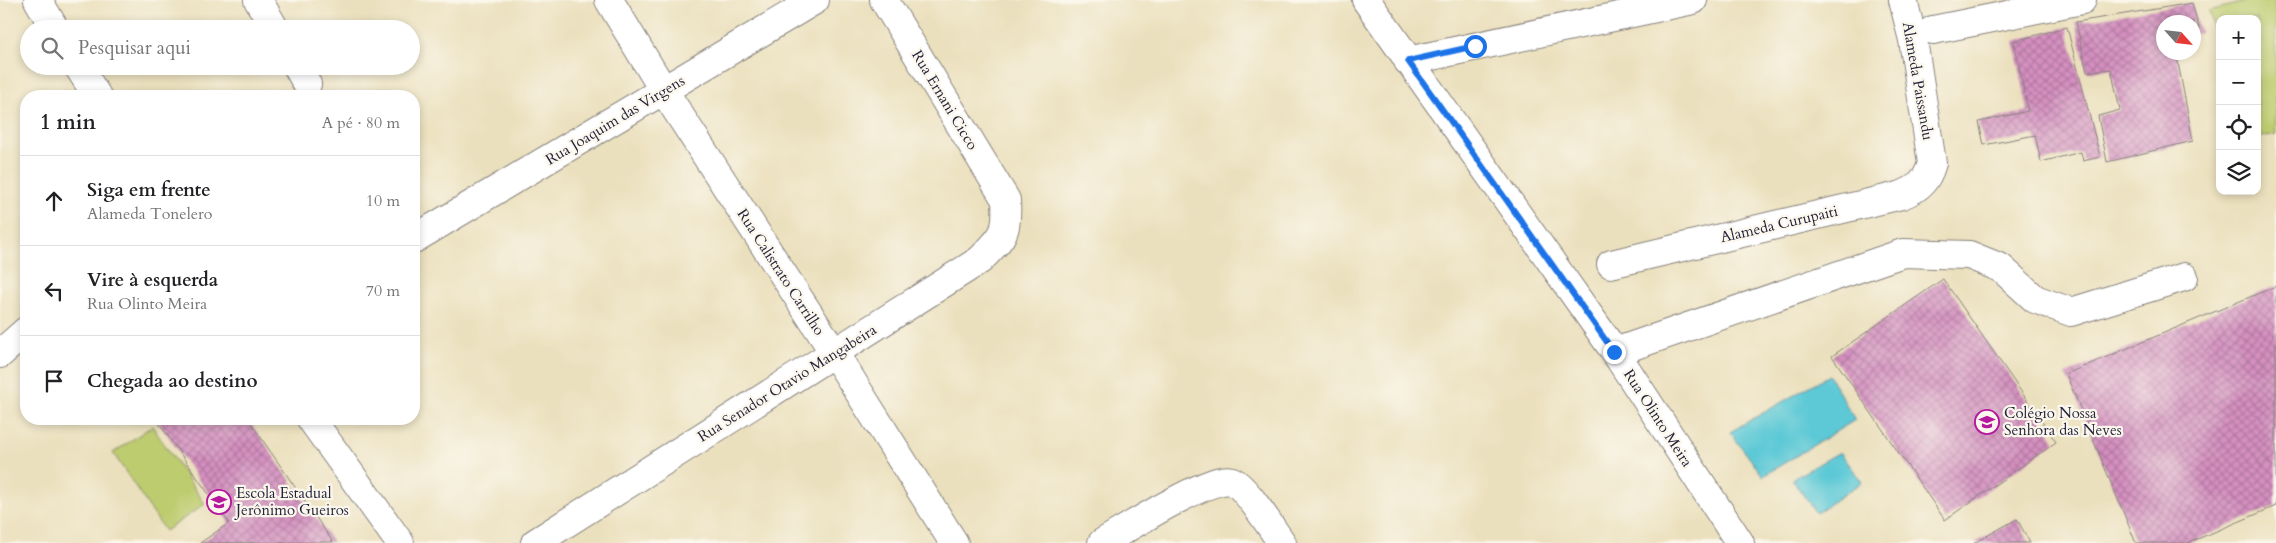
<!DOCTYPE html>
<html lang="pt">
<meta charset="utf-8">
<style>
:root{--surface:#fff;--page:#f2f2f2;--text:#202124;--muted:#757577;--line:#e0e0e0}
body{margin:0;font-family:Cardo,serif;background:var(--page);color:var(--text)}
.controls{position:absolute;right:15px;top:15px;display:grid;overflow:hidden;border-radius:10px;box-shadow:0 2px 8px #0003}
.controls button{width:45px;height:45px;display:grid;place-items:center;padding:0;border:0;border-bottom:1px solid var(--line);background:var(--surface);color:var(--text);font:25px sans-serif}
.compass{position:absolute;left:2156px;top:15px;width:45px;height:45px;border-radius:50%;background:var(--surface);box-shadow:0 2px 8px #0003;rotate:117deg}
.stop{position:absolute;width:15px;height:15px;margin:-11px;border:4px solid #1a73e8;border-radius:50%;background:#fff}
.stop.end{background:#1a73e8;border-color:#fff;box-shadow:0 1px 5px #0008}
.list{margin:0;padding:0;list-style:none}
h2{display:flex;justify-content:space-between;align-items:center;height:65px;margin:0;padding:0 20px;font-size:21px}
h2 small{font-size:16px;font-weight:400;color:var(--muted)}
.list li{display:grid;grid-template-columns:32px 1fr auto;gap:15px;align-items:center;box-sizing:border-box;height:90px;padding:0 20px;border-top:1px solid var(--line)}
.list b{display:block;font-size:19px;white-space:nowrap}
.list p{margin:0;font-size:16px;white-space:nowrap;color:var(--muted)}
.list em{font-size:16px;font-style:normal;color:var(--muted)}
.icon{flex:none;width:28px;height:28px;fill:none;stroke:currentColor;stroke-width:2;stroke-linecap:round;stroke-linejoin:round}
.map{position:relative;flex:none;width:2276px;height:543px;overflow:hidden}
.search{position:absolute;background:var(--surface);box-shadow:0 2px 8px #0003;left:20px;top:20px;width:400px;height:55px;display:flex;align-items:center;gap:12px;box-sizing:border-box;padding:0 18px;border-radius:28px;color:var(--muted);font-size:19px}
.panel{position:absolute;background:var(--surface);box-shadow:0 2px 8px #0003;left:20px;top:90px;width:400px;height:335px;border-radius:20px}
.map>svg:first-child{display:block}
</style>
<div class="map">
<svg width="2276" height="543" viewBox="0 0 2276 543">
<defs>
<pattern id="building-cross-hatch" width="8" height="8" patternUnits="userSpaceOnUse" patternTransform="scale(1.25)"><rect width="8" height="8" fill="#d590c0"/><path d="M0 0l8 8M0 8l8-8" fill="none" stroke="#ac759d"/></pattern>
</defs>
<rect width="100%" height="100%" fill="#fbf7ec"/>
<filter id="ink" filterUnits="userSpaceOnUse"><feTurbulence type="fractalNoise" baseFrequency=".02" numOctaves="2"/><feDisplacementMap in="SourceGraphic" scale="10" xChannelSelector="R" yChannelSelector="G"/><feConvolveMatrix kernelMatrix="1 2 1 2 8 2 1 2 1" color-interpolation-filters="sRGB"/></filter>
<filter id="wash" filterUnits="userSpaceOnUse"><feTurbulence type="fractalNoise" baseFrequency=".0096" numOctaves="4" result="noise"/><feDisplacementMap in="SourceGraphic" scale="20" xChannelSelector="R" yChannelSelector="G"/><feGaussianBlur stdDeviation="1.12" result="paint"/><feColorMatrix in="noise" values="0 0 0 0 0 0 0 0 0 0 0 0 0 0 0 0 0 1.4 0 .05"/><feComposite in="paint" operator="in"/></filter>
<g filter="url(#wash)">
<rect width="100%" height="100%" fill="#ebe0bd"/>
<path fill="#becc6f" stroke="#707755" d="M2252,0H2276V134L2257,138V19H2220V55L2209,11Z
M152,426L205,504L165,531L113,453Z"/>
<path fill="#5dc9d6" stroke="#407688" d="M1829,375L1855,420L1763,476L1730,432Z
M1840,452L1862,482L1816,513L1792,479Z"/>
<g id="blocks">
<path fill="url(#building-cross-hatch)" d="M2192,3L2200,32L2194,34V22H2164V52H2176L2193,141L2107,162L2098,116L2120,110L2111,69L2087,72L2076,22Z
M2067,27L2100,157L2083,161L2081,152L2041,162L2035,135L1984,145L1979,122L2028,111L2014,41Z
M1943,279L2056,442L1945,520L1832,356Z
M2276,286V506L2188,543H2136L2066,374Z
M156,419H248L333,542L200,543L229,523Z
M2017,519L2030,543H1974Z"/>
</g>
</g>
<g filter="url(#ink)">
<use href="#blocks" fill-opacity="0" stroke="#86817c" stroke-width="1"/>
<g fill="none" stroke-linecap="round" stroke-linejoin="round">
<defs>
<path id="minor" d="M258,0L275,29
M609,0L664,91L835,354L954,543
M1933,30L2082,0
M1408,61L1693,0
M297,66L307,84
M414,239L815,0
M1611,264L1902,195C1919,188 1927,181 1932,163L1913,40L1903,0
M1615,352L1903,253L1969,255L2001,268L2035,299L2071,312L2184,277
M0,354L26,331
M535,543L980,260C1003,236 1008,235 1006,200L884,0
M1102,543C1123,531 1213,473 1232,481C1246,487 1272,529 1282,543"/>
<path id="major" d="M38,0L55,29
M1366,0L1615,352L1740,543
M78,66L97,96
M311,419L400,543"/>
</defs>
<use href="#minor" stroke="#86817c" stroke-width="30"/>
<use href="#major" stroke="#86817c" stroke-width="30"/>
<use href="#minor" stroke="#fff" stroke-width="28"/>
<use href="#major" stroke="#fff" stroke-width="28"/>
</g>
</g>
<g fill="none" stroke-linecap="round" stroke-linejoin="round" filter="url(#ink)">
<path stroke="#1a73e8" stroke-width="6" d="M1475,46L1408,61L1614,352"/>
</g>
<defs>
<symbol id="school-ring" viewBox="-11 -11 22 22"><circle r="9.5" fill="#fbf7ec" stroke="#b5179e" stroke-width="1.5"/><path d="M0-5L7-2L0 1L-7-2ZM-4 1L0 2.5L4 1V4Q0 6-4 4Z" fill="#b5179e"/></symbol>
</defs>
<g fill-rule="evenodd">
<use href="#school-ring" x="1973" y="408" width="28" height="28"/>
<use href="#school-ring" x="205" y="488" width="28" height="28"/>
</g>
<g text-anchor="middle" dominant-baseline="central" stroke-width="4.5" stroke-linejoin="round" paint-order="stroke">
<g font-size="15" fill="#22223b" stroke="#fbf7ec">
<text transform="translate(1918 81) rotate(80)">Alameda Paissandu</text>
<text transform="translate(945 100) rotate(59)">Rua Ernani Cicco</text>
<text transform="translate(615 120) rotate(-31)">Rua Joaquim das Virgens</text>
<text transform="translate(1779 224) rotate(-13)">Alameda Curupaiti</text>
<text transform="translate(781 272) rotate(57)">Rua Calistrato Carrilho</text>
<text transform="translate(787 383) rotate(-32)">Rua Senador Otavio Mangabeira</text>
<text transform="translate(1658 418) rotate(57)">Rua Olinto Meira</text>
</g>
<g font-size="15" fill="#22223b" stroke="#fbf7ec" text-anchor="start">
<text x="2004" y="413">Colégio Nossa<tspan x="2004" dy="17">Senhora das Neves</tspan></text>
<text x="236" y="493">Escola Estadual<tspan x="236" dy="17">Jerônimo Gueiros</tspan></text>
</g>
</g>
</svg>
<div class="controls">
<button>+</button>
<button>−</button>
<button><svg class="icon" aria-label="locate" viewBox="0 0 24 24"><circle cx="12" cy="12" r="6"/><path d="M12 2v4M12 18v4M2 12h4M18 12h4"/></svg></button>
<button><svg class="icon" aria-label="layers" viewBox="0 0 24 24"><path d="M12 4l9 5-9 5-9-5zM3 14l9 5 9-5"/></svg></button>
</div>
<svg class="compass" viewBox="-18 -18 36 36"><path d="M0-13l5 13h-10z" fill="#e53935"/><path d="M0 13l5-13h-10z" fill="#757577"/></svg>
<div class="stop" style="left:1475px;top:46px"></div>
<div class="stop end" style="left:1614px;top:352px"></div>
<div class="search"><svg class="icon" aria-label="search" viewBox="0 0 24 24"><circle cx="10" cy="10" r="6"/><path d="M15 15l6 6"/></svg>Pesquisar aqui</div>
<section class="panel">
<h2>1 min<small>A pé · 80 m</small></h2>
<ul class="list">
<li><svg class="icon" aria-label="ahead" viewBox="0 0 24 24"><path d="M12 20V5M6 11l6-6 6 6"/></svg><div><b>Siga em frente</b><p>Alameda Tonelero</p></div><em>10 m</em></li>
<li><svg class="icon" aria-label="left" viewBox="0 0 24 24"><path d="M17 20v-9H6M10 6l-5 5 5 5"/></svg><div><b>Vire à esquerda</b><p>Rua Olinto Meira</p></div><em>70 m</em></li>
<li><svg class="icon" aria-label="arrive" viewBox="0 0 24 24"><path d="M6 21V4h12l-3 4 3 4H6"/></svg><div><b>Chegada ao destino</b></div></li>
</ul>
</section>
</div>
